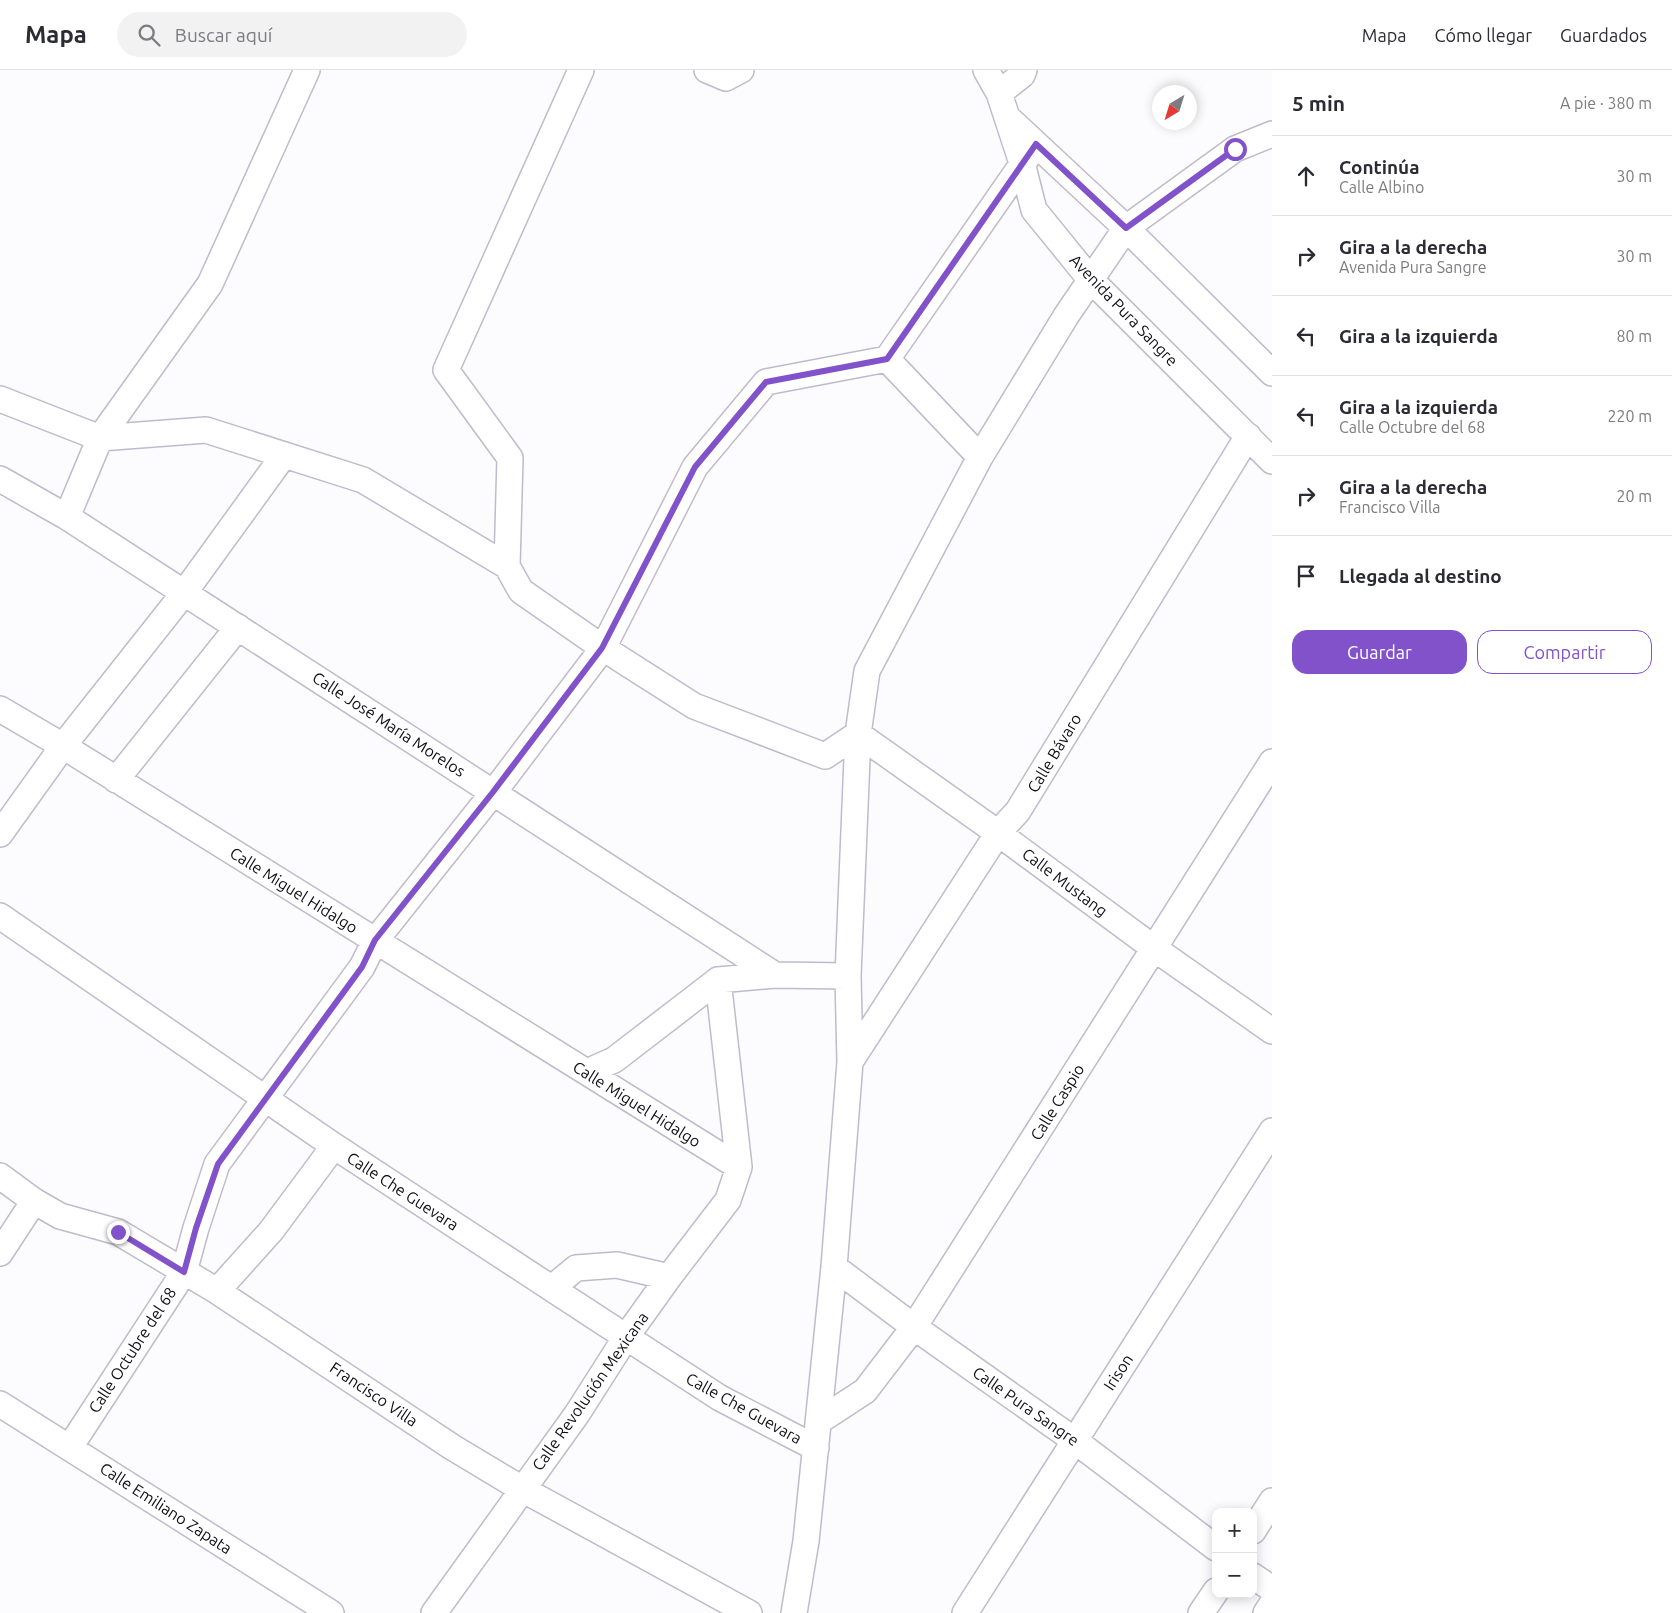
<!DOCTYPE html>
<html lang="es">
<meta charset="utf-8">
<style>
:root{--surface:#fff;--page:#f2f2f3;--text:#2b2b33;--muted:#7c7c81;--line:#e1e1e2;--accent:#8252ca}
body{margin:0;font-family:Ubuntu,sans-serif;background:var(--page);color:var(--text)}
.controls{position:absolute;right:15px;bottom:15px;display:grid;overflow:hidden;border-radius:10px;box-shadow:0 2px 12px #0003}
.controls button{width:45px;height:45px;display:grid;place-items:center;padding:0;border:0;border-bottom:1px solid var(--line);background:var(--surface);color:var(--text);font:25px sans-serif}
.compass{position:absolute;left:1152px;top:15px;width:45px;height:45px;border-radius:50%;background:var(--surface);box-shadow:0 2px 12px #0003;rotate:218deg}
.stop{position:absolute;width:15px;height:15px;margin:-11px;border:4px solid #8252ca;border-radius:50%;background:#fff}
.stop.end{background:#8252ca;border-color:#fff;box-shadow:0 1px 5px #0008}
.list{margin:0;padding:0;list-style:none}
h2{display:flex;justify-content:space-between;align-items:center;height:65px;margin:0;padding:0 20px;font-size:21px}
h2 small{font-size:16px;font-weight:400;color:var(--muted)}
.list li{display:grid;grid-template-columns:32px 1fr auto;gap:15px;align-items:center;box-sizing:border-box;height:80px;padding:0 20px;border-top:1px solid var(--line)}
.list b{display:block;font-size:19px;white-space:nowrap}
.list p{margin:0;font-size:16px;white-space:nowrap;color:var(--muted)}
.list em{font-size:16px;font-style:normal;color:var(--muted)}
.actions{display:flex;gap:10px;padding:15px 20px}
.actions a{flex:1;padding:11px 0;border:1px solid var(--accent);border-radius:15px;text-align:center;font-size:18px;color:var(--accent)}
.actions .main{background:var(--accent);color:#fff}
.icon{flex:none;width:28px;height:28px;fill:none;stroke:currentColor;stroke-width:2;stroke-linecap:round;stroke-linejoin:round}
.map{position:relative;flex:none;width:1272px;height:1543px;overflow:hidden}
header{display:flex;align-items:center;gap:30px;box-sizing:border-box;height:70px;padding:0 25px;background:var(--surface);border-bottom:1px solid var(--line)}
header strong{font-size:24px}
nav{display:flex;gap:28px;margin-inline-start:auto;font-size:18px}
.search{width:350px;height:45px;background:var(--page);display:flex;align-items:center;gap:12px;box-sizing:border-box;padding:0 18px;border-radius:28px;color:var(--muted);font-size:19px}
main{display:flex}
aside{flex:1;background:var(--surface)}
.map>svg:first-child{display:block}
</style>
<header>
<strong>Mapa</strong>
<div class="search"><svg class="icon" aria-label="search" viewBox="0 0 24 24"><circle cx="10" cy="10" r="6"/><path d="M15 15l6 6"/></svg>Buscar aquí</div>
<nav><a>Mapa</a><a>Cómo llegar</a><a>Guardados</a></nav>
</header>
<main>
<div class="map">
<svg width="1272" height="1543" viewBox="0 0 1272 1543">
<rect width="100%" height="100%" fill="#fcfbfe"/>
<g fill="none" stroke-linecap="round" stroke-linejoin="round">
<defs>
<path id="street" d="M581,0L446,300L510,388L507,496L521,521L603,578L694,636L825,686L858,664L998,763L1155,879L1272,961
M707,0L726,8L741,0
M986,0L999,23L1022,93L1034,140L1090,209L1272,391
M999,23L1022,5L1024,0
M1008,48L1126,158L1272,303
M887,289L1028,86
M0,329L100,368L206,360L363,410L507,496
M0,409L67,447L775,905
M67,447L100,368L210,214L307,0
M0,639L63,676L739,1097
M116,710L238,557
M0,764L63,676L184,523L284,385
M0,846L334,1076L603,1252L720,1328L816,1378
M850,992L998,763L1018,741L1248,366
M587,1002L614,990L718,910L775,905L848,906
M0,1106L34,1131L60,1146L118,1162L217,1221L452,1377L522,1419L749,1543
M0,1183L34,1131
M834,1197L914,1257L1074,1370L1216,1478
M552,1218L576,1198L617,1195L669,1207
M217,1221L271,1161L334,1076
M0,1334L331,1543
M819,1351L865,1321L914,1257L1272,692
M70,1377L184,1202L196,1158L217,1094L362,897L375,871L493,723L603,578L695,397L766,312L887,289L980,387
M1253,1461L1272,1431
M1253,1506L1272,1519
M434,1543L577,1344L626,1267L669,1207L728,1130L739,1097L718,910
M794,1543L806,1471L834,1197L850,992L848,906L858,664L867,601L980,387L1066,246L1126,158L1235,79L1272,64
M965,1543L1272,1061
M1201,1543L1216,1521
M1266,1543L1272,1534"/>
</defs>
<use href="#street" stroke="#c0bbcc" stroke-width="28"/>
<use href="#street" stroke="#fff" stroke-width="25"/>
</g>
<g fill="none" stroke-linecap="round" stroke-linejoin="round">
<path stroke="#8252ca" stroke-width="6" d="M118,1162L184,1202L196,1158L218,1094L362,897L375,870L493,722L602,578L695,397L766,312L887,289L1036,74L1126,158L1235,79"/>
</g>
<g text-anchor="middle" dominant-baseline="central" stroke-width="4" stroke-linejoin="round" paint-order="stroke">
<g font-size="16" fill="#110f15" stroke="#fff">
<text transform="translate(1124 240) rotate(46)">Avenida Pura Sangre</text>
<text transform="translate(389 654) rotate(33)">Calle José María Morelos</text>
<text transform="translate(1054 683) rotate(-59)">Calle Bávaro</text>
<text transform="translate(1065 812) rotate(37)">Calle Mustang</text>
<text transform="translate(294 820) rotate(32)">Calle Miguel Hidalgo</text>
<text transform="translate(1057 1032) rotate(-58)">Calle Caspio</text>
<text transform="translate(637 1034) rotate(32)">Calle Miguel Hidalgo</text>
<text transform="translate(403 1121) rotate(33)">Calle Che Guevara</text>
<text transform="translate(132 1280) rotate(-57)">Calle Octubre del 68</text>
<text transform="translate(1118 1302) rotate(-57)">Irison</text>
<text transform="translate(590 1321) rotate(-55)">Calle Revolución Mexicana</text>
<text transform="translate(374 1324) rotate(34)">Francisco Villa</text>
<text transform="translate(1026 1336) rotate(35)">Calle Pura Sangre</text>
<text transform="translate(744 1338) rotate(29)">Calle Che Guevara</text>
<text transform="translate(166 1438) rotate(33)">Calle Emiliano Zapata</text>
</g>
</g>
</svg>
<div class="controls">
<button>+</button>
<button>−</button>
</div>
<svg class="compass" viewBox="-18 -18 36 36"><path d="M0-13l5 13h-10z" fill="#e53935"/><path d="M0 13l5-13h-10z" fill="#7c7c81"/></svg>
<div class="stop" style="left:1235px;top:79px"></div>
<div class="stop end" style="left:118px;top:1162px"></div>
</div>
<aside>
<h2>5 min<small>A pie · 380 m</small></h2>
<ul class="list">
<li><svg class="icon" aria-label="ahead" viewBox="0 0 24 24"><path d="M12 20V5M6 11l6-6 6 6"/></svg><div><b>Continúa</b><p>Calle Albino</p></div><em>30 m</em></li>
<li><svg class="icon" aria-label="right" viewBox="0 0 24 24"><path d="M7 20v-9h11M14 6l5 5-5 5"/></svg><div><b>Gira a la derecha</b><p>Avenida Pura Sangre</p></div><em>30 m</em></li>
<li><svg class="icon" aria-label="left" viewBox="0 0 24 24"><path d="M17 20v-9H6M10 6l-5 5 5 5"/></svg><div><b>Gira a la izquierda</b></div><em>80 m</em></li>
<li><svg class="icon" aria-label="left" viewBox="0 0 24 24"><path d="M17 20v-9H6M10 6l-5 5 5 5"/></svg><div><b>Gira a la izquierda</b><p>Calle Octubre del 68</p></div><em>220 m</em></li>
<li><svg class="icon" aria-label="right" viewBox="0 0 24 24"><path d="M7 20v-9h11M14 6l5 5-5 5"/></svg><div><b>Gira a la derecha</b><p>Francisco Villa</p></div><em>20 m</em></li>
<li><svg class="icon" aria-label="arrive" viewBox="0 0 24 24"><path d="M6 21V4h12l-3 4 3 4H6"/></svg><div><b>Llegada al destino</b></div></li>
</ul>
<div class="actions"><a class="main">Guardar</a><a>Compartir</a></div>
</aside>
</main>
